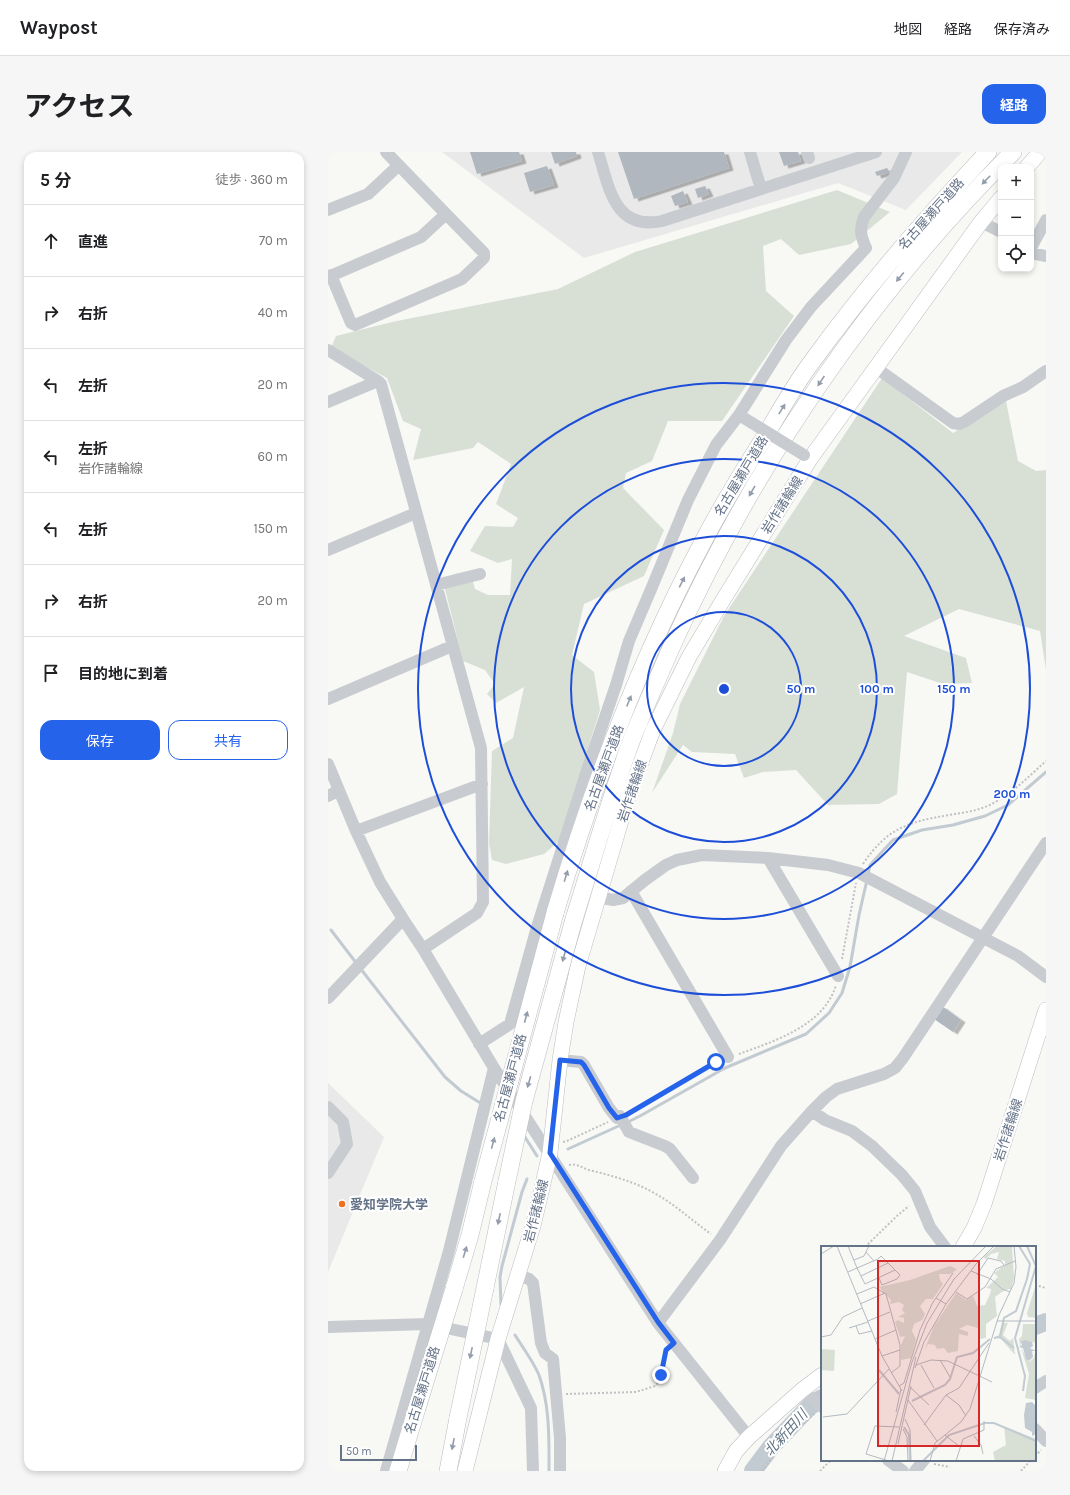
<!DOCTYPE html>
<html lang="ja">
<meta charset="utf-8">
<style>
:root{--surface:#fff;--page:#f6f6f6;--text:#202124;--muted:#757577;--line:#e0e0e0;--accent:#2563eb}
body{margin:0;font-family:Karla,"Noto Sans JP",sans-serif;background:var(--page);color:var(--text)}
.controls{position:absolute;right:12px;top:12px;display:grid;overflow:hidden;border-radius:8px;box-shadow:0 2px 6px #0003}
.controls button{width:36px;height:36px;display:grid;place-items:center;padding:0;border:0;border-bottom:1px solid var(--line);background:var(--surface);color:var(--text);font:20px sans-serif}
.scale{position:absolute;left:12px;bottom:10px;width:77px;box-sizing:border-box;padding-left:4px;border:2px solid #657388;border-top:0;font-size:11px;line-height:14px;white-space:nowrap;color:#657388;-webkit-text-stroke:3px #fff;paint-order:stroke}
.stop{position:absolute;width:12px;height:12px;margin:-9px;border:3px solid #2563eb;border-radius:50%;background:#fff}
.stop.end{background:#2563eb;border-color:#fff;box-shadow:0 1px 4px #0008}
.list{margin:0;padding:0;list-style:none}
h2{display:flex;justify-content:space-between;align-items:center;height:52px;margin:0;padding:0 16px;font-size:17px}
h2 small{font-size:13px;font-weight:400;color:var(--muted)}
.list li{display:grid;grid-template-columns:26px 1fr auto;gap:12px;align-items:center;box-sizing:border-box;height:72px;padding:0 16px;border-top:1px solid var(--line)}
.list b{display:block;font-size:15px;white-space:nowrap}
.list p{margin:0;font-size:13px;white-space:nowrap;color:var(--muted)}
.list em{font-size:13px;font-style:normal;color:var(--muted)}
.actions{display:flex;gap:8px;padding:12px 16px}
.actions a{flex:1;padding:9px 0;border:1px solid var(--accent);border-radius:12px;text-align:center;font-size:14px;color:var(--accent)}
.actions .main{background:var(--accent);color:#fff}
.icon{flex:none;width:22px;height:22px;fill:none;stroke:currentColor;stroke-width:2;stroke-linecap:round;stroke-linejoin:round}
.map{position:relative;flex:none;width:718px;height:1319px;overflow:hidden;border-radius:12px}
header{display:flex;align-items:center;gap:24px;box-sizing:border-box;height:56px;padding:0 20px;background:var(--surface);border-bottom:1px solid var(--line)}
header strong{font-size:19px}
nav{display:flex;gap:22px;margin-inline-start:auto;font-size:14px}
.intro{display:flex;align-items:center;justify-content:space-between;box-sizing:border-box;height:96px;padding:0 24px}
h1{margin:0;font-size:28px}
.button{padding:10px 18px;border-radius:12px;background:var(--accent);color:#fff;font-size:14px;font-weight:700}
main{display:flex;gap:24px;padding:0 24px}
aside{flex:1;background:var(--surface);border-radius:12px;box-shadow:0 2px 6px #0003}
.map>svg:first-child{display:block}
</style>
<header>
<strong>Waypost</strong>
<nav><a>地図</a><a>経路</a><a>保存済み</a></nav>
</header>
<div class="intro"><h1>アクセス</h1><a class="button">経路</a></div>
<main>
<aside>
<h2>5 分<small>徒歩 · 360 m</small></h2>
<ul class="list">
<li><svg class="icon" aria-label="ahead" viewBox="0 0 24 24"><path d="M12 20V5M6 11l6-6 6 6"/></svg><div><b>直進</b></div><em>70 m</em></li>
<li><svg class="icon" aria-label="right" viewBox="0 0 24 24"><path d="M7 20v-9h11M14 6l5 5-5 5"/></svg><div><b>右折</b></div><em>40 m</em></li>
<li><svg class="icon" aria-label="left" viewBox="0 0 24 24"><path d="M17 20v-9H6M10 6l-5 5 5 5"/></svg><div><b>左折</b></div><em>20 m</em></li>
<li><svg class="icon" aria-label="left" viewBox="0 0 24 24"><path d="M17 20v-9H6M10 6l-5 5 5 5"/></svg><div><b>左折</b><p>岩作諸輪線</p></div><em>60 m</em></li>
<li><svg class="icon" aria-label="left" viewBox="0 0 24 24"><path d="M17 20v-9H6M10 6l-5 5 5 5"/></svg><div><b>左折</b></div><em>150 m</em></li>
<li><svg class="icon" aria-label="right" viewBox="0 0 24 24"><path d="M7 20v-9h11M14 6l5 5-5 5"/></svg><div><b>右折</b></div><em>20 m</em></li>
<li><svg class="icon" aria-label="arrive" viewBox="0 0 24 24"><path d="M6 21V4h12l-3 4 3 4H6"/></svg><div><b>目的地に到着</b></div></li>
</ul>
<div class="actions"><a class="main">保存</a><a>共有</a></div>
</aside>
<div class="map">
<svg width="718" height="1319" viewBox="0 0 718 1319">
<defs>
<filter id="shadow"><feDropShadow dx="4.5" dy="2.5" stdDeviation="0" flood-color="#0004"/></filter>
</defs>
<rect width="100%" height="100%" fill="#f8f8f5"/>
<path fill="#e8e9e8" d="M114,0H634L578,58L510,31L256,106Z
M0,931L56,985L0,1120Z"/>
<path fill="#d8e0d6" d="M509,38L562,60L523,92L471,103L453,87L435,94L438,139L466,164L394,269H340L324,309L298,321L295,336L336,378L316,424L256,452L244,503L266,520L272,558L231,689L216,702L178,712L164,708L161,691L164,599L185,586L196,535L168,551L159,542L167,532L157,518L135,509L117,437L127,422L142,420L147,437L160,443H182L184,407L170,411L142,399L157,374L185,375L190,366L168,352L183,312L150,290L145,296L85,308L93,277L75,269L59,226L3,196L8,184L64,170L230,137L307,100Z
M554,226L625,281L678,249L690,309L708,319L718,318V518L712,479L631,457L576,484L638,506L644,531L615,532L579,520L569,642L551,652L500,653L468,618L435,620L416,626L407,602L364,600L355,593L324,641L345,581L352,552L396,464Z"/>
<g fill="none" stroke-linecap="round" stroke-linejoin="round">
<path stroke="#c2cbd1" stroke-width="3" d="M540,722L542,713L565,688L594,678L625,673L657,664L680,653L718,620
M3,778L29,812
M32,816L117,925L133,939L154,952
M300,970L312,964L397,916L478,882L501,861L514,841L522,815L531,763L539,728
M195,982L209,1004
M240,997L295,972
M173,1153L172,1125L174,1114L194,1040L199,1027
M187,1183C195,1196 205,1209 211,1223C222,1254 221,1287 221,1319"/>
<path stroke="#c2cbd1" stroke-width="18" d="M707,1174L718,1170
M425,1319L443,1295L481,1255L494,1246"/>
</g>
<path fill="#b0b7be" filter="url(#shadow)" d="M142,0H191L194,9L149,22Z
M223,0H248L249,4L227,12Z
M290,0H396L401,16L306,47Z
M451,0H470L473,9L456,14Z
M219,14L226,33L202,40L196,21Z
M559,16L562,20L549,24L547,20Z
M377,34L381,42L370,46L367,37Z
M355,39L360,50L347,54L343,44Z
M614,854L633,868L625,880L606,867Z"/>
<g fill="none" stroke-linecap="round" stroke-linejoin="round">
<defs>
<path id="major" d="M699,15L712,0
M635,1095L646,1076L656,1052L718,858
M137,1319L170,1187L205,1074L214,1036L222,1001L232,908L238,870L250,814L300,645L325,578L361,505L395,448L482,307L653,70L673,46
M397,1319L408,1299L421,1285L474,1238L494,1223"/>
<path id="highway" d="M227,761C265,632 313,505 377,386C395,352 415,319 436,286C451,261 465,235 483,211C537,136 597,67 660,0
M246,767C265,707 282,646 304,587C316,557 330,526 343,496C426,312 542,142 685,0
M157,1136L179,1029
M126,1137L142,1083L155,1029
M70,1319L89,1256
M120,1319L130,1266"/>
</defs>
<use href="#major" stroke="#b9bcc1" stroke-width="16"/>
<use href="#highway" stroke="#babdc1" stroke-width="18"/>
<path stroke="#bfc1c4" stroke-width="2" stroke-dasharray="2 2" stroke-linecap="butt" d="M535,712C559,676 580,670 621,663C632,661 644,660 654,656C678,648 699,626 718,609
M514,807L528,731
M411,902C446,889 496,874 508,833
M302,961L390,909
M235,990L239,989L280,970
M241,1013C249,1011 254,1016 261,1018C286,1024 311,1031 333,1045C351,1056 366,1070 383,1082
M537,1095L570,1063L581,1054
M707,1133L718,1136
M238,1242L308,1240L327,1234L330,1231L333,1223L338,1198
M707,1304L713,1298
M606,1312L622,1315
M434,1319L457,1289L487,1261
M492,1319L503,1308
M693,1319L703,1308"/>
<path stroke="#c8cbcf" stroke-width="12" d="M270,0C281,35 286,79 334,69L548,0
M422,0L433,37
M479,0L481,6
M0,58L40,42L71,13
M653,70L673,80
M703,96L718,68
M703,101L718,104
M3,123L23,171L27,173L134,127L156,106V101L118,62
M0,125L93,85L118,62L58,0
M0,198L50,229L53,232L153,596L155,750L149,761L95,797
M547,215L625,271L631,272L636,270L675,244L695,235L718,219
M0,250L50,229
M411,263L458,188L483,155L538,96C533,85 531,77 536,65L566,26L578,0
M0,398L88,361
M108,433L152,422
M0,547L124,494
M0,612L28,679L52,730L75,767L95,797L166,916L330,1171L421,1285
M0,644L11,638
M28,679L154,632
M440,706L510,824
M303,739L400,905
M270,745L285,748L295,746L317,728L338,713L349,708L374,703L440,706L500,713L531,721L690,804L718,825
M0,846L75,767
M151,892L182,872L209,775L262,609L288,533L301,489L324,435L360,348L388,293L411,263L424,271
M232,908L253,910L256,913L281,956L289,966L292,964L301,980L337,994L342,997L365,1026
M0,955L15,970L19,992L0,1021
M484,959L497,968L524,979L544,994L574,1023L587,1039L602,1075L617,1095
M190,1123L201,1127L205,1131L213,1191L217,1201L225,1207L232,1286V1319
M330,1171L392,1088L453,994L484,959L498,945L509,937L556,922L567,916L575,906L718,691
M0,1175L99,1172L170,1187L203,1256L205,1319
M707,1236L718,1229
M474,1238L494,1255
M707,1277L718,1289
M560,1308L575,1319
M58,1319L121,1099L166,916
M587,1319L596,1308"/>
<use href="#major" stroke="#fff" stroke-width="15"/>
<use href="#highway" stroke="#fff" stroke-width="17"/>
<defs>
<path id="highway-bridge" d="M155,1029L227,761
M179,1029L196,949L246,767
M89,1256L126,1137
M130,1266L157,1136"/>
</defs>
<use href="#highway-bridge" stroke="#babdc1" stroke-width="18" stroke-linecap="butt"/>
<path stroke="#c8cbcf" stroke-width="12" d="M424,271L476,303"/>
<use href="#highway-bridge" stroke="#fff" stroke-width="17"/>
</g>
<defs><path id="oneway-solid" d="M-6-.8H1V-3.2L6.5 0L1 3.2V.8H-6Z"/></defs>
<g fill="#939dac">
<use href="#oneway-solid" transform="translate(658 28) rotate(134)"/>
<use href="#oneway-solid" transform="translate(572 125) rotate(130)"/>
<use href="#oneway-solid" transform="translate(493 229) rotate(124)"/>
<use href="#oneway-solid" transform="translate(454 257) rotate(-58)"/>
<use href="#oneway-solid" transform="translate(424 339) rotate(120)"/>
<use href="#oneway-solid" transform="translate(354 430) rotate(-63)"/>
<use href="#oneway-solid" transform="translate(301 549) rotate(-68)"/>
<use href="#oneway-solid" transform="translate(238 724) rotate(-73)"/>
<use href="#oneway-solid" transform="translate(236 804) rotate(105)"/>
<use href="#oneway-solid" transform="translate(198 865) rotate(-75)"/>
<use href="#oneway-solid" transform="translate(201 930) rotate(106)"/>
<use href="#oneway-solid" transform="translate(165 991) rotate(-75)"/>
<use href="#oneway-solid" transform="translate(171 1067) rotate(102)"/>
<use href="#oneway-solid" transform="translate(137 1100) rotate(-73)"/>
<use href="#oneway-solid" transform="translate(143 1201) rotate(102)"/>
<use href="#oneway-solid" transform="translate(125 1292) rotate(101)"/>
</g>
<g fill="none" stroke-linecap="round" stroke-linejoin="round">
<path stroke="#2563eb" stroke-width="5" d="M333,1223L338,1198L346,1191L330,1170L222,1001L232,908L253,910L256,913L281,956L289,966L298,963L388,910"/>
</g>
<g fill="none" stroke="#1d4ed8" stroke-width="2">
<circle cx="396" cy="537" r="77"/>
<circle cx="396" cy="537" r="153"/>
<circle cx="396" cy="537" r="230"/>
<circle cx="396" cy="537" r="306"/>
</g>
<circle fill="#ed7120" stroke="#fff" stroke-width="1.5" cx="14" cy="1052" r="4"/>
<g text-anchor="middle" dominant-baseline="central" stroke-width="4" stroke-linejoin="round" paint-order="stroke">
<g font-size="13" fill="#657388" stroke="#fff">
<text transform="translate(603 62) rotate(-48)">名古屋瀬戸道路</text>
<text transform="translate(413 324) rotate(-59)">名古屋瀬戸道路</text>
<text transform="translate(454 353) rotate(-58)">岩作諸輪線</text>
<text transform="translate(276 616) rotate(-70)">名古屋瀬戸道路</text>
<text transform="translate(304 639) rotate(-71)">岩作諸輪線</text>
<text transform="translate(182 926) rotate(-75)">名古屋瀬戸道路</text>
<text transform="translate(680 978) rotate(-72)">岩作諸輪線</text>
<text transform="translate(208 1059) rotate(-76)">岩作諸輪線</text>
<text transform="translate(94 1238) rotate(-73)">名古屋瀬戸道路</text>
</g>
<g font-size="13" font-weight="bold" fill="#657388" stroke="#fff" text-anchor="start">
<text x="22" y="1052">愛知学院大学</text>
</g>
<g font-size="14" font-style="italic" fill="#617483" stroke="#fff">
<text transform="translate(458 1281) rotate(-48)">北新田川</text>
</g>
</g>
<g transform="translate(493 1094)">
<rect width="215" height="215" fill="#f8f8f5"/>
<path d="M176,0H191L193,32L190,43L184,44L174,51L176,70L165,78V92L159,93L157,82L146,79L138,83L147,86V90L138,88L137,105L127,107L123,102L116,103L114,99L107,98L103,105L113,80L135,47L145,54L152,50L156,60L164,59L169,48L170,43L165,42L177,31L173,27L184,19V15L176,13L178,6L170,8L165,13L162,11ZM129,20L136,23L130,28H118L119,34L122,38L112,53H105L99,60L104,68L101,74L93,78L91,85L95,93L90,112L80,114V99L84,90L79,91L74,76L77,74L83,77V72L77,71L84,67L81,64L83,59L78,56L69,58L70,54L58,41L89,34ZM215,38V72L207,71L206,67ZM181,77H187L182,89L189,95L192,92L194,109L180,93L174,91L178,89ZM202,78H215V97L202,94L199,100L198,93L201,90ZM215,100V154L204,152L208,128L200,102L208,116L213,112ZM0,103L14,104L13,125L0,124ZM183,180L215,193V215H174L172,206L185,199Z" fill="#d8e0d6"/>
<path d="M204,94L211,96L212,100L209,102L215,105H211L212,111L208,115L205,113L202,102L198,101L201,99L200,95ZM211,156L215,160V188L211,190V186L204,182L203,169L205,157Z" fill="#c2cbd1"/>
<path fill="none" stroke="#c2cbd1" stroke-width="2" d="M179,91L193,102M173,92L179,91L183,72L195,65L206,33L209,18L198,0M58,124L78,148M202,145L204,130L194,92L215,20L206,0M91,155L124,139L129,133L136,111L152,107L169,93M83,181L88,189L89,215M102,215L128,189L164,177H173L215,195"/>
<path fill="none" stroke="#b4bbc2" stroke-width="1" d="M16,0L61,110L81,145M27,0L36,22L44,38L74,24L60,10L57,13L36,22L27,26M45,6L53,15M0,8L13,0M33,14L43,10L48,0M150,25L170,33L181,43L189,46M156,29L167,12L180,15L183,19M40,30L67,17M58,32L61,39L76,33L79,29L74,24M135,46L146,53L164,41L175,23L194,15M36,48L53,41L65,48L79,99V120L70,127M115,52L132,27M39,58L64,47M47,75L69,66M176,75H215M35,80L38,88L51,85M28,82L47,76M0,91L10,89L22,71L41,62M54,93L75,84M61,110L79,104M119,114L129,131M95,119L110,114L127,115L171,136M100,119L113,142M94,122L103,96L125,58L155,18L173,0M78,140L83,137L99,84L112,56L115,52L125,58M90,142L108,159M125,149L138,159L145,170M87,154L116,195M75,166L80,143M2,171L26,168L68,123M84,173L89,184L90,215M103,179L125,149L138,142L168,97M82,183L86,191L87,215M124,189L139,201M153,190L160,199L162,208M77,198L90,140M63,215L91,116L106,77L133,33L165,0M68,215L45,208L54,180L78,181M71,215L95,111M109,215L114,197L140,176L149,163L178,69L193,37L195,21L193,0M135,215L142,193L163,184V175"/>
<path fill="#d62828" fill-opacity="0.15" stroke="#d62828" stroke-width="2" d="M57,15H158V200H57Z"/>
<rect width="215" height="215" fill="none" stroke="#657388" stroke-width="2"/>
</g>
<circle cx="396" cy="537" r="6" fill="#1d4ed8" stroke="#fff" stroke-width="2"/>
<g font-size="12" text-anchor="middle" font-weight="bold" fill="#1d4ed8" stroke="#fff" stroke-width="4" stroke-linejoin="round" paint-order="stroke">
<text x="473" y="541">50 m</text>
<text x="549" y="541">100 m</text>
<text x="626" y="541">150 m</text>
<text x="684" y="646">200 m</text>
</g>
</svg>
<div class="controls">
<button>+</button>
<button>−</button>
<button><svg class="icon" aria-label="locate" viewBox="0 0 24 24"><circle cx="12" cy="12" r="6"/><path d="M12 2v4M12 18v4M2 12h4M18 12h4"/></svg></button>
</div>
<div class="scale">50 m</div>
<div class="stop" style="left:388px;top:910px"></div>
<div class="stop end" style="left:333px;top:1223px"></div>
</div>
</main>
